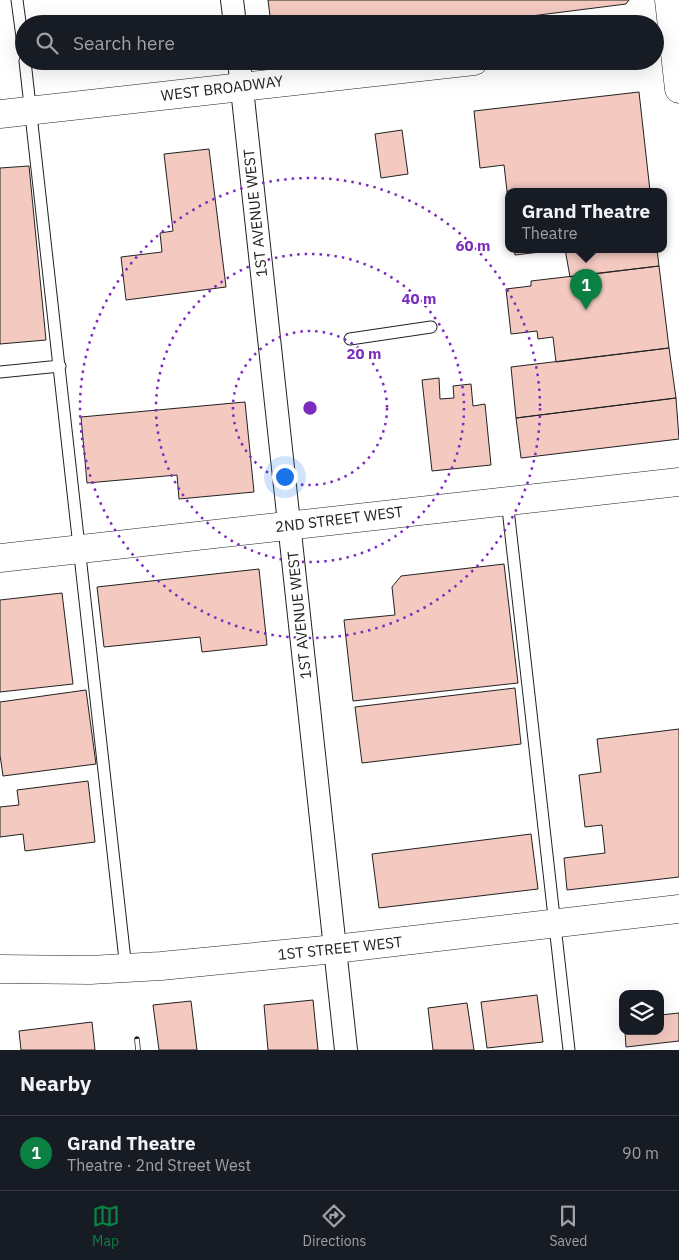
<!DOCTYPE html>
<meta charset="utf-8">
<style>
:root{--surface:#171b24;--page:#242831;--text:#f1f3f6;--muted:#9ea1a6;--line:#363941;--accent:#0b8043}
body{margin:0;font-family:"IBM Plex Sans",sans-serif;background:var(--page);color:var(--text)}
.controls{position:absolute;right:15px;bottom:15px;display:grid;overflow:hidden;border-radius:10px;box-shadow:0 5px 20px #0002}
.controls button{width:45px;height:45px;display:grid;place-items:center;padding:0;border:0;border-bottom:1px solid var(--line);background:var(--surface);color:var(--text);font:25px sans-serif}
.you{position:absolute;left:284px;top:476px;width:18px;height:18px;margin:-12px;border:4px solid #fff;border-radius:50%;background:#1a73e8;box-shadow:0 0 0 8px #1a73e833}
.badge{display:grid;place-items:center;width:32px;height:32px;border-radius:50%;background:var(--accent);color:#fff;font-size:16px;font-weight:700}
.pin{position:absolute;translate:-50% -41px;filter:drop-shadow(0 1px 2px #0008)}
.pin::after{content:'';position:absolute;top:26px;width:18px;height:15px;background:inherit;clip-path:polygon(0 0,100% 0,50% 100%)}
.popup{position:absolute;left:505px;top:188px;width:162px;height:65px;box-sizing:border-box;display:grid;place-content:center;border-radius:10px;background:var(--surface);filter:drop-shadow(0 1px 4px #0005);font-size:16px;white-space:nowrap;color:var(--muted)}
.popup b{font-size:19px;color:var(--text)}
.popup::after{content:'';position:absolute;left:50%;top:100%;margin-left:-10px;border:10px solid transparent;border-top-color:var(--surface)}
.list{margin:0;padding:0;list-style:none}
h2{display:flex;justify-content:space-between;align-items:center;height:65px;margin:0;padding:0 20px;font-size:21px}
h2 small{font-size:16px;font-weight:400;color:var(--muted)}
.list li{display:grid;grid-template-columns:32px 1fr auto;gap:15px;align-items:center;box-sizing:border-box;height:75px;padding:0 20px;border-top:1px solid var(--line)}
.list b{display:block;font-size:19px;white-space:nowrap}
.list p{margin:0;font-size:16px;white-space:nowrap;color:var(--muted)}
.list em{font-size:16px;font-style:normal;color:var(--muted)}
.icon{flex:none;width:28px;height:28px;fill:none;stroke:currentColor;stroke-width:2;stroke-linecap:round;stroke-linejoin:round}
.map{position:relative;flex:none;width:679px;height:1050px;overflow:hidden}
.search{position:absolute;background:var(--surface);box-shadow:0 5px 20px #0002;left:15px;right:15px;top:15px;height:55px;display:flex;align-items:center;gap:12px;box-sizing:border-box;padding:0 18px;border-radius:28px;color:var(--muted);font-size:19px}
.sheet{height:140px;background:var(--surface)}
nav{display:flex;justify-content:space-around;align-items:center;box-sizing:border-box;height:70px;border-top:1px solid var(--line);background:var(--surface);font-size:14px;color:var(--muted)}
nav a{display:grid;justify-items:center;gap:2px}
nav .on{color:var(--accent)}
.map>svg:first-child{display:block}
</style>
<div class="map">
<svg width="679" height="1050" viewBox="0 0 679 1050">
<rect width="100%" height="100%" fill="#fff"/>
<path fill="#f3c9c0" stroke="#222" d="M268,0H629L626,4L468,24H271Z
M639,92L650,191H508V200L504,165L480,168L474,111Z
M402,130L408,174L381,178L375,134Z
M209,149L226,287L126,300L121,257L162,252L160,233L173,231L164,154Z
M29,166L46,340L0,344V168Z
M514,249H657L659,266L570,277L565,249L515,255Z
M659,266L669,348L556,362L553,337L538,339L537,331L511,334L506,289L531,286V281Z
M669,348L676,398L516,418L511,367Z
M439,378L440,399L454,398L453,386L471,384L473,406L485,404L491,465L432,471L422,380Z
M676,398L679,439L521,458L516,418Z
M245,402L254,492L179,499L177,475L87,483L81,417Z
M504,564L518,683L353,701L344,620L395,615L392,587L401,576Z
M259,569L267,645L202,652L200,637L104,647L97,587Z
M62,593L73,684L0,692V600Z
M515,688L521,744L362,763L355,707Z
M86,690L96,764L3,776L0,755V702Z
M679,729V877L567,890L564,858L605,853L602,825L585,827L579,775L601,772L597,739Z
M88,781L95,842L25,851L23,834L0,837V807L19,805L17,790Z
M531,834L538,889L379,908L372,854Z
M537,995L543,1042L487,1048L481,1002Z
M313,1000L318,1050H268L264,1005Z
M191,1001L197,1050H159L153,1005Z
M467,1003L474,1050H433L428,1008Z
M679,1013V1041L626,1047L625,1031H660V1015Z
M92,1022L95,1050H21L19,1031Z"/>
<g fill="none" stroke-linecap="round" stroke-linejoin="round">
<defs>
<path id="lane" d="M17,0L24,52
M25,61L126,969
M350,339L431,327
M0,372L60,366
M507,500L569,1050"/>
<path id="street" d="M232,0L235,24
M239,61L346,1050"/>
<path id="secondary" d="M0,114L474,61
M0,558L679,482"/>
<path id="primary" d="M669,0L679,89
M0,969L90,970L161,966L335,949L679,909"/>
</defs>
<use href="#lane" stroke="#222" stroke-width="13"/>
<use href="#street" stroke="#222" stroke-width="24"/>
<use href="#secondary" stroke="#222" stroke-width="29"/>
<use href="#primary" stroke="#222" stroke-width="29"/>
<use href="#lane" stroke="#fff" stroke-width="11"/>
<use href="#street" stroke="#fff" stroke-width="22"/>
<use href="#secondary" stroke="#fff" stroke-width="28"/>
<use href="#primary" stroke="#fff" stroke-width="28"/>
<defs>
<path id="rail" d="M137,1039L138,1050"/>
</defs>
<use href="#rail" stroke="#222" stroke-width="5.5"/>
<use href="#rail" stroke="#fff" stroke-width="4" stroke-dasharray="11" stroke-linecap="butt"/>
</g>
<g fill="none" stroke="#7b2cbf" stroke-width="2.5" stroke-dasharray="2.5 5">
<circle cx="310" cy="408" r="77"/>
<circle cx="310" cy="408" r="154"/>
<circle cx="310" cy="408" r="230"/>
</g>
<g text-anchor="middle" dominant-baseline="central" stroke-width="4" stroke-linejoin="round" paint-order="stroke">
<g font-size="15" fill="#222" stroke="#fff">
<text transform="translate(222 88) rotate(-7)">WEST BROADWAY</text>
<text transform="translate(255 213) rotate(-96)">1ST AVENUE WEST</text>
<text transform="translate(339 519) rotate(-7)">2ND STREET WEST</text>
<text transform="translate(299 615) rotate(-96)">1ST AVENUE WEST</text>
<text transform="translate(340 948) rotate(-6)">1ST STREET WEST</text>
</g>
</g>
<circle cx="310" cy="408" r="8" fill="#7b2cbf" stroke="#fff" stroke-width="2.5"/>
<g font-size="15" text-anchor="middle" font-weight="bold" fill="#7b2cbf" stroke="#fff" stroke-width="4" stroke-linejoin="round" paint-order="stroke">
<text x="473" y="251">60 m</text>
<text x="419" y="304">40 m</text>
<text x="364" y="359">20 m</text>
</g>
</svg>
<div class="controls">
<button><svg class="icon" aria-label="layers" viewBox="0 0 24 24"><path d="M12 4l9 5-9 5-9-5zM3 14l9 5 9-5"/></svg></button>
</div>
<div class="you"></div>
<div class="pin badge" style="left:586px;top:310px">1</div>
<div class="popup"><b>Grand Theatre</b>Theatre</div>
<div class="search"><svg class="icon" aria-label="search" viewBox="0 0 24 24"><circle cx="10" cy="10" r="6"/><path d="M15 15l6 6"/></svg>Search here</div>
</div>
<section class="sheet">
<h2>Nearby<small></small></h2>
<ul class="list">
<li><span class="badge">1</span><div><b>Grand Theatre</b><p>Theatre · 2nd Street West</p></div><em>90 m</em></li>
</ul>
</section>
<nav>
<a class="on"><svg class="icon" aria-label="map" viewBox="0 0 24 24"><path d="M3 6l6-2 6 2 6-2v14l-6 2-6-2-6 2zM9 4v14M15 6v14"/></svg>Map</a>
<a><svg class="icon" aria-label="directions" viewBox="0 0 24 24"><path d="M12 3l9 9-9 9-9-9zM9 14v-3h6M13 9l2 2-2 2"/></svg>Directions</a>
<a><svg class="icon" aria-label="saved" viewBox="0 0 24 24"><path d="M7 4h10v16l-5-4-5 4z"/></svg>Saved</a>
</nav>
